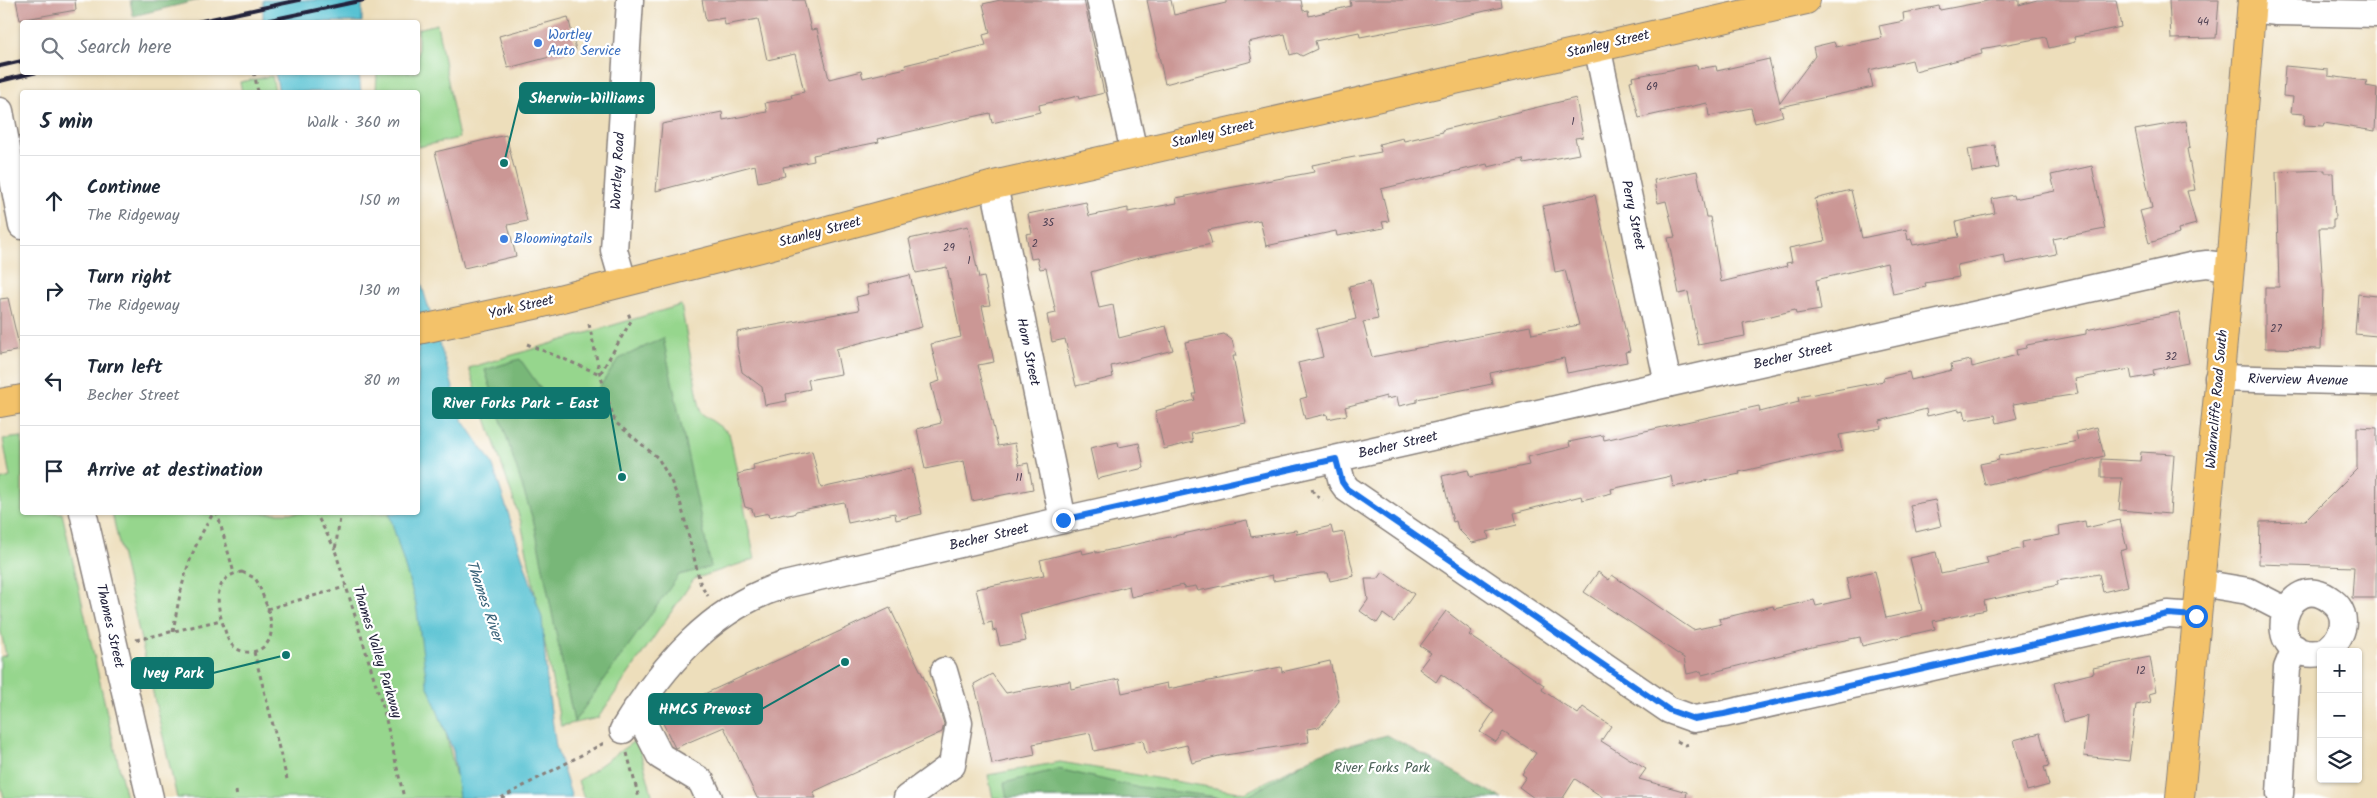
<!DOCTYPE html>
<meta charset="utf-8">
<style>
:root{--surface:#fff;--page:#f6f6f7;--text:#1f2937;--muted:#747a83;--line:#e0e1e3}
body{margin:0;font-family:Kalam,sans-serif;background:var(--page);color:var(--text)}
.controls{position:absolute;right:15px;bottom:15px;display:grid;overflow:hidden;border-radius:5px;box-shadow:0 1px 4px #0004}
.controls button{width:45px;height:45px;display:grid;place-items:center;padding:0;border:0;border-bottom:1px solid var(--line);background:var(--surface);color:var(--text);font:25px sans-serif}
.stop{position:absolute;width:15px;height:15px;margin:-11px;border:4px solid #1a73e8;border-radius:50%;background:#fff}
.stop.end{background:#1a73e8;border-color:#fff;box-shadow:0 1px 5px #0008}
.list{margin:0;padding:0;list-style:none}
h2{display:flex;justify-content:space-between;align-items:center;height:65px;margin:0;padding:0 20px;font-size:21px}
h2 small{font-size:16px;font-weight:400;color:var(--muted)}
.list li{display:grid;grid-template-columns:32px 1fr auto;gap:15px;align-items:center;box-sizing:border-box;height:90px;padding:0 20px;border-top:1px solid var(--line)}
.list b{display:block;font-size:19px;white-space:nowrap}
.list p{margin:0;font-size:16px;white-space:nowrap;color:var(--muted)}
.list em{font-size:16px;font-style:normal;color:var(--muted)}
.icon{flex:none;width:28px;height:28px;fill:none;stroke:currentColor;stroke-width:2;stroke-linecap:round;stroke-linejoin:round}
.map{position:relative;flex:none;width:2377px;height:798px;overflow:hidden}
.search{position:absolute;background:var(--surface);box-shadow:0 1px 4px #0004;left:20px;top:20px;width:400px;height:55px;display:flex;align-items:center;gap:12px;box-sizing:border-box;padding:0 18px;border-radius:5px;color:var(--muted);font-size:19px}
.panel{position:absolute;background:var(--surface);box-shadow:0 1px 4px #0004;left:20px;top:90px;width:400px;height:425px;border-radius:5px}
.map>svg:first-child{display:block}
</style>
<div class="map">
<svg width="2377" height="798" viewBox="0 0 2377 798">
<rect width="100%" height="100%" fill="#fff"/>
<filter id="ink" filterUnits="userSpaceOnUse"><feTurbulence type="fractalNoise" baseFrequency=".02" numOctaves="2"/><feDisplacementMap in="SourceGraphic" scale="10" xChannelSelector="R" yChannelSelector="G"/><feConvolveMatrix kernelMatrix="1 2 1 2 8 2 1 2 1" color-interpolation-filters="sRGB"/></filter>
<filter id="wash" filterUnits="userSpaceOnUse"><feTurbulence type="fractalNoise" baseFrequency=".0096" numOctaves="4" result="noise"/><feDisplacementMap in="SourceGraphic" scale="20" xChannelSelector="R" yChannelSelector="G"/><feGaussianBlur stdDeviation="1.12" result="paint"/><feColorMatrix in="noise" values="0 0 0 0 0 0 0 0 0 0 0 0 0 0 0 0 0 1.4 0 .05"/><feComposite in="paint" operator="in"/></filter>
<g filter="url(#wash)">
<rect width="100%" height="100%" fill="#eddebb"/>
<path fill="#96d68d" stroke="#5c7c64" d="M437,24L459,138L418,147V92H376L377,73L418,72V29Z
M272,76L275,92H242L240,82Z
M681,305L701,413L729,433L755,559L694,579L598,718L561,726L521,522L469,368Z
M22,437V512L62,513L126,798H4L0,782V657L6,655L0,628V480L10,477L3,439Z
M112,513H395L461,798H177Z
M637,739L653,798H584L578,781Z
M1309,759L1497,798H993L988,775L1060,762L1245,793Z"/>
<path fill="#78b778" stroke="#4d6c5a" d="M130,0H199L133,16Z
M663,338L711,567L679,575L574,722L534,523L485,370L520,359L548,399L590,400L619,359Z
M1387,735L1502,798H1245L1319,753Z
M1058,769L1131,786L1225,798H1007L1004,783Z"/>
<path fill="#58c2d3" stroke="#3d7287" d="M263,0H362V22H263Z
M275,73H359L361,92H279Z
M418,273L463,420L492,463L542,618L547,682L556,747L572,798H459L453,751L427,684L416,604L389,513L418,512Z"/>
<g id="blocks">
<path fill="#cb9795" d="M16,0H75L76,10L20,20Z
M702,0H804L811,30L817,29L829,79L861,71L863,78L906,68L905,65L986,45L983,35L990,33L983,4L1000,0H1084L1104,93L1079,99L1078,96L1039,105L1040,112L992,123L990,113L878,139L879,142L813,155L814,161L783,167L785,176L758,182L755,165L656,191L662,124L722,112L723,120L767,112L765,103L792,98L791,95L804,92L795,54L767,60L758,19L725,25L724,18L706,21Z
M1147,0H1171L1174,15L1226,3V0H1301L1303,11L1308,10L1309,16L1351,6L1350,0H1501L1502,7L1435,23L1360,37L1359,32L1315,41L1317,49L1302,56L1297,53L1290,55L1285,34L1248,42L1252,61L1165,84Z
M1993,0H2019V5L2037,0H2116L2121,27L2074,37L2075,42L2049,48L2046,37L1981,49L1982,54L1915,71L1912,60L1869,70L1873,87L1780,107L1783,116L1755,123L1751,108L1709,116L1707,103L1639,118L1630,81L1633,80L1632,77L1697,65L1698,69L1716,66L1717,71L1769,59L1780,103L1815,56L1813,47L1834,42L1836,47L1882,38L1879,26L1904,21L1903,13L1939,6L1940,10Z
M2169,0H2219L2216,38L2171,39Z
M568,17L576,50L508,68L499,36Z
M2285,66L2328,70V76L2367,81L2366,86L2377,88L2375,131L2324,123L2323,126L2304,125L2305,114L2291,113L2293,97L2283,96Z
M1576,98L1583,137L1575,138L1579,154L1524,164L1523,159L1488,167L1487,164L1381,189L1389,221L1382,222L1384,228L1337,236L1336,231L1266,246L1260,220L1208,230L1212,244L1139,258L1091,272L1099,308L1113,305L1119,338L1166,326L1173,350L1111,366L1113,377L1076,386L1065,339L1052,342L1047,315L1056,313L1046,268L1040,269L1037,258L1031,259L1026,234L1032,233L1028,214L1086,202L1089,216L1128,208V212L1177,203L1176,198L1314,172L1312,165L1381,152L1379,144L1403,138L1404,141L1443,132L1442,130Z
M2186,121L2190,148L2187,149L2195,190L2187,191L2196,224L2178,229L2179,234L2149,243L2140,211L2152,208L2135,130Z
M506,135L527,221L508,225L516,256L464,268L435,152Z
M1995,145L1999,168L1972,172L1968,149Z
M2092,166L2105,229L2053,239L2056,254L2006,264L2004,255L1957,265L1959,277L1925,283L1926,287L1893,294L1887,263L1816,280L1821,310L1796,314L1795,310L1743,323L1745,336L1698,345L1688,292L1679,294L1668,238L1675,237L1666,201L1658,203L1654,180L1697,171L1706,217H1710L1721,282L1787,266L1786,263L1792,262L1789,248L1825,241L1815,199L1851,190L1862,238L1906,229L1908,240L1911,239L1913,245L1959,237L1956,222L1995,213L1992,199L2013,195L2014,199L2055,191L2051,175Z
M2325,170V173H2333L2335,220H2333V228H2319L2323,288L2321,349L2265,348V287H2279L2276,172Z
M1595,195L1630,351L1625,352L1627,362L1567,373L1564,358L1490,373L1492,384L1417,399V402L1399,406L1397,397L1386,399V396L1345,407L1347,415L1328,419L1327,414L1305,419L1300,399L1307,397L1298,363L1323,357L1316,329L1356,319L1349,286L1370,281L1378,319L1363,322L1372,357L1530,326L1532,334L1579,325L1565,270L1555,272L1543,206Z
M968,226L979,278L984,277L990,305L982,306L994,362L978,365L998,446L1015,443L1019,465L1028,463L1033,489L972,501L964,461L925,469L917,429L941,423L931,384L940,381L931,344L961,337L947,267L916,273L909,239Z
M910,275L922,327L836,349L841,374L808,380L810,389L786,394L787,401L765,405L762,387L742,372L737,346V332L859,310L856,297L869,294L867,285Z
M2358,294L2377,296V336L2355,334Z
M8,298L20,350L0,354V299Z
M2179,312L2189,363L2153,370L2154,375L2132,379L2130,369L2075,379L2078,394L2013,404L2017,418L1997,423L1995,415L1966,420L1964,410L1959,411V409L1927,416L1926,409L1880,421L1881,428L1839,435L1842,451L1813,457V455L1739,472L1740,474L1673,487L1671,476L1611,489L1612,493L1582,500L1581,496L1514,513L1517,525L1487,532L1489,539L1472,543L1458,529L1456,521L1453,522L1442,476L1468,470L1470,477L1529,465L1527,457L1570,447L1569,442L1603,435L1604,440L1759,406L1760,412L1799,402L1798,397L1884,381L1883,378L1909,372L1911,380L1952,370L1951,364L1971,360L1972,367L2017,355L2016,350L2026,348L2027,345L2086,334V330L2096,328Z
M1224,334L1232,340L1236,356H1233L1246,423L1191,434L1193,442L1164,449L1155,411L1195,400L1193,394H1196L1185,342Z
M2097,427L2104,456L1985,485L1980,464L1999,460L1998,456L2078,441L2076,432Z
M2357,427L2377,428L2376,598H2352L2354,567L2259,564L2260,522L2305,521L2357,469Z
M1118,442L1119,447L1139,443L1144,468L1097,479L1090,448Z
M812,451L821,488L912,468L922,514L896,520L895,513L848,523L844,502L796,511L794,514L787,515L784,513L770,517L769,513L754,516L752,509L745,507L737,474L754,470L753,465Z
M2141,452L2174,454L2170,514L2119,510L2122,478H2101V459L2140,461Z
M1935,500L1941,526L1916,532L1910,505Z
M1247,520L1251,537L1296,530L1297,534L1331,526L1333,534L1344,532L1354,576L1330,581L1328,573H1321L1273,581L1272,575L1198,591L1196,586L1184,588L1183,585L1131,597L1129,586L1020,614L1026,641L1000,646L996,630L993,631L992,622L984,624L976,589L1044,575L1040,560L1082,550L1083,554L1096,551V553Z
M2120,520L2127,549L2120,551L2128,586L2103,592L2099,574L2057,581L2058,585L1984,601L1986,610L1933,621L1935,629L1862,646L1860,637L1820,645L1702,675L1701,671L1687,674L1684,658L1584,592L1598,572L1609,580L1612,575L1693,630L1721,624L1719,619L1773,606L1774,609L1814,600L1816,606L1851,598L1846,578L1875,571L1886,618L1922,610L1910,558L1936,552L1941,574L1988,564L1986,557L2023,548L2022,542L2060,535L2059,526L2085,521L2086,528Z
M1383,572L1414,594L1394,622L1383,614L1377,623L1360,611L1368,600L1365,579H1378Z
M890,608L940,711L944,724L942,732L813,792L816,798H757L724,727L675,748L659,715Z
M1446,611L1472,631L1469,635L1544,685L1542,690L1578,714L1583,707L1611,726L1601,741L1646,769L1639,779L1687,792L1686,798H1604L1575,779L1563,798H1534L1519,787L1526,777L1522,774L1536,753L1503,732L1496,742L1480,732L1494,711L1441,674L1436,682L1419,669L1431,653L1420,646Z
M2150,657L2156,692L2149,694L2151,702L2136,705L2129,761L2084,756L2088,716L2064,722L2054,683L2094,673L2093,668Z
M1330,661L1339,701L1320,727L1307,729L1309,742L1219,756L1192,763L1187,745L1146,754L1143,740L1094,751L1090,733L1033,744L1035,755L992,764L982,714L974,684L992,674L1006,693L1070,681L1071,689L1119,679L1122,693L1167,683L1168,689L1281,667L1282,672Z
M2040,733L2049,766L2044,767L2049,785L2027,791L2014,740Z"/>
</g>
</g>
<g filter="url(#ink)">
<use href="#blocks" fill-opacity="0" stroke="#88807b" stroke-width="1"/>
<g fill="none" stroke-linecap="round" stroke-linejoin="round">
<defs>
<path id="minor" d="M1100,0L1134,152
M2251,9L2277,12L2377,14
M1597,46L1668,384
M0,111L22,226
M994,185L1063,520
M623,281L614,250L630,0
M2218,378L2377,382
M1336,459L1342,482L1347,489L1669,710L1694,719L1724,714L2168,614L2196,616
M83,512L150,798
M2200,583L2248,591L2285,610
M2321,653C2256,662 2286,564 2332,601C2352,616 2342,642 2323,652
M636,709L660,756L701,781L709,798
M623,730C662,667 711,607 784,585L1063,520L2191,266L2207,264L2230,267
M2280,794L2287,668L2295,648
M907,798L952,765L959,723L944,671"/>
<path id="major" d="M418,330L539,304L761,248L994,185L1806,0
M0,403L22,399
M2180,798L2230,267L2252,0"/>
</defs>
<use href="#minor" stroke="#88807b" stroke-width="29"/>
<use href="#major" stroke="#88807b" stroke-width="30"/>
<path stroke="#88807b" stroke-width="3" stroke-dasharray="4 4" stroke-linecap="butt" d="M254,72L258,92
M589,324L600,374L615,422L658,458L671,481L681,505L701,586L708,596
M527,344L600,374L631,321L628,312
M1312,489L1314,494L1323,500
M217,512L234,573
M315,512L335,549
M341,512L335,550L384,711L404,798
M242,572L255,578L258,583C265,602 285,641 256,651C247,654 238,651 232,645C227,640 226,633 224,627C216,606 212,576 242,572Z
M267,609L345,587
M173,632C181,584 188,554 214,512
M136,640L221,620
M254,652L287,779
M1677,741L1685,745L1690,744
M627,753L639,798
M236,791L237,798
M501,798L604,743"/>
<use href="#minor" stroke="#fff" stroke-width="26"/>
<use href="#major" stroke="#f3c26a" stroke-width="28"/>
<path stroke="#22223b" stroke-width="4" d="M197,22L299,0
M261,22L364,0
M0,66L22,61
M0,81L37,72"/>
</g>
</g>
<g fill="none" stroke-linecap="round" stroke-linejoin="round" filter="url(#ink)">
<path stroke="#1a73e8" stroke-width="6" d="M1063,520L1336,459L1342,482L1347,489L1669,710L1694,719L1724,714L2168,614L2196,616"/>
</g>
<g fill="#3f7fe0" stroke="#fff" stroke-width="2">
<circle cx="538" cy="43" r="5"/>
<circle cx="504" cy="239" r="5"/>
</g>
<g text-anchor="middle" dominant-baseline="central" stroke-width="4.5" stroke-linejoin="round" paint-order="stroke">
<g font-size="11" fill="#4c3f52">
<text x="2203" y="22">44</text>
<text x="1652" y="87">69</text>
<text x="1573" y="122">1</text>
<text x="1048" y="223">35</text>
<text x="1035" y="244">2</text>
<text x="949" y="248">29</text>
<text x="969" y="261">1</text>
<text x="2276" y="329">27</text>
<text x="2171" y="357">32</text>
<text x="1019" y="478">11</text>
<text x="2141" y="671">12</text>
</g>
<g font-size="14" fill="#366cbe" stroke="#fff" text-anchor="start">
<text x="548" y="35">Wortley<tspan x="548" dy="16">Auto Service</tspan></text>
<text x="514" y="239">Bloomingtails</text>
</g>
<g font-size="14" fill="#22223b" stroke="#fff">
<text transform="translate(1608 44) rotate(-13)">Stanley Street</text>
<text transform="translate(1213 134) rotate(-13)">Stanley Street</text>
<text transform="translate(618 171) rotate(-87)">Wortley Road</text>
<text transform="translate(1633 215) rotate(78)">Perry Street</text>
<text transform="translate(820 232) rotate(-15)">Stanley Street</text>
<text transform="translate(521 307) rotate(-13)">York Street</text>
<text transform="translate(1028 352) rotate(78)">Horn Street</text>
<text transform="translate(1793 356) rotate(-13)">Becher Street</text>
<text transform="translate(2298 380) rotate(1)">Riverview Avenue</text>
<text transform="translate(2217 399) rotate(-85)">Wharncliffe Road South</text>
<text transform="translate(1398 445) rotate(-13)">Becher Street</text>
<text transform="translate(989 537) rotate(-13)">Becher Street</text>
<text transform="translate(110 626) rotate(77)">Thames Street</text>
<text transform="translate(377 652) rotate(73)">Thames Valley Parkway</text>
</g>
<g font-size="14" fill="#4b6158" stroke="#fff">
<text x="1382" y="768">River Forks Park</text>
</g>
<g font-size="15" font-style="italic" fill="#386278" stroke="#fff">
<text transform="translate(484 601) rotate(71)">Thames River</text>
</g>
</g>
<path fill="none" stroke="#0f766e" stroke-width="2" d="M504 163L520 98M622 477L609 403M286 655L213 673M845 662L762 709"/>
<g fill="#0f766e" stroke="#fff" stroke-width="2">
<circle cx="504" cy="163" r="5"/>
<circle cx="622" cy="477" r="5"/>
<circle cx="286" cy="655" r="5"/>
<circle cx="845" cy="662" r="5"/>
</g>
<g fill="#0f766e" stroke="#0f766e" stroke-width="2">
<rect x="520" y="83" width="134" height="30" rx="5"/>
<rect x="433" y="388" width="176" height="30" rx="5"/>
<rect x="132" y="658" width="81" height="30" rx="5"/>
<rect x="649" y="694" width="113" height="30" rx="5"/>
</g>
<g font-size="15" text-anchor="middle" font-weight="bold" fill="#fff">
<text x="587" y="103">Sherwin-Williams</text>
<text x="521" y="408">River Forks Park - East</text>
<text x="173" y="678">Ivey Park</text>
<text x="705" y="714">HMCS Prevost</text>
</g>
</svg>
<div class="controls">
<button>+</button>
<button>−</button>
<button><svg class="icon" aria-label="layers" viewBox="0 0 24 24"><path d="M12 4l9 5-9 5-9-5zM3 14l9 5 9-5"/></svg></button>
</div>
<div class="stop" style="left:2196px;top:616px"></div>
<div class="stop end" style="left:1063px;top:520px"></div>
<div class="search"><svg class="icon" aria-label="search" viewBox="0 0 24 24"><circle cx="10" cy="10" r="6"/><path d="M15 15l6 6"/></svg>Search here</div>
<section class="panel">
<h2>5 min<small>Walk · 360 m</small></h2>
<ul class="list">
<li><svg class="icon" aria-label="ahead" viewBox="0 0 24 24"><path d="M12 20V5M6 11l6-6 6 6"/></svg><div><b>Continue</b><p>The Ridgeway</p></div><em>150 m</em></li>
<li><svg class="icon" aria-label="right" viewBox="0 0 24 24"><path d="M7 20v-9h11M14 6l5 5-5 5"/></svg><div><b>Turn right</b><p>The Ridgeway</p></div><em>130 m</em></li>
<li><svg class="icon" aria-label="left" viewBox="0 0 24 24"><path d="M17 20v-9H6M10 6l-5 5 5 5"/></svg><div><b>Turn left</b><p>Becher Street</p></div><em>80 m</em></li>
<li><svg class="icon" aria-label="arrive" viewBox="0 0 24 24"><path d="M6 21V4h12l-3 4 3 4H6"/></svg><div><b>Arrive at destination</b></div></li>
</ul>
</section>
</div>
